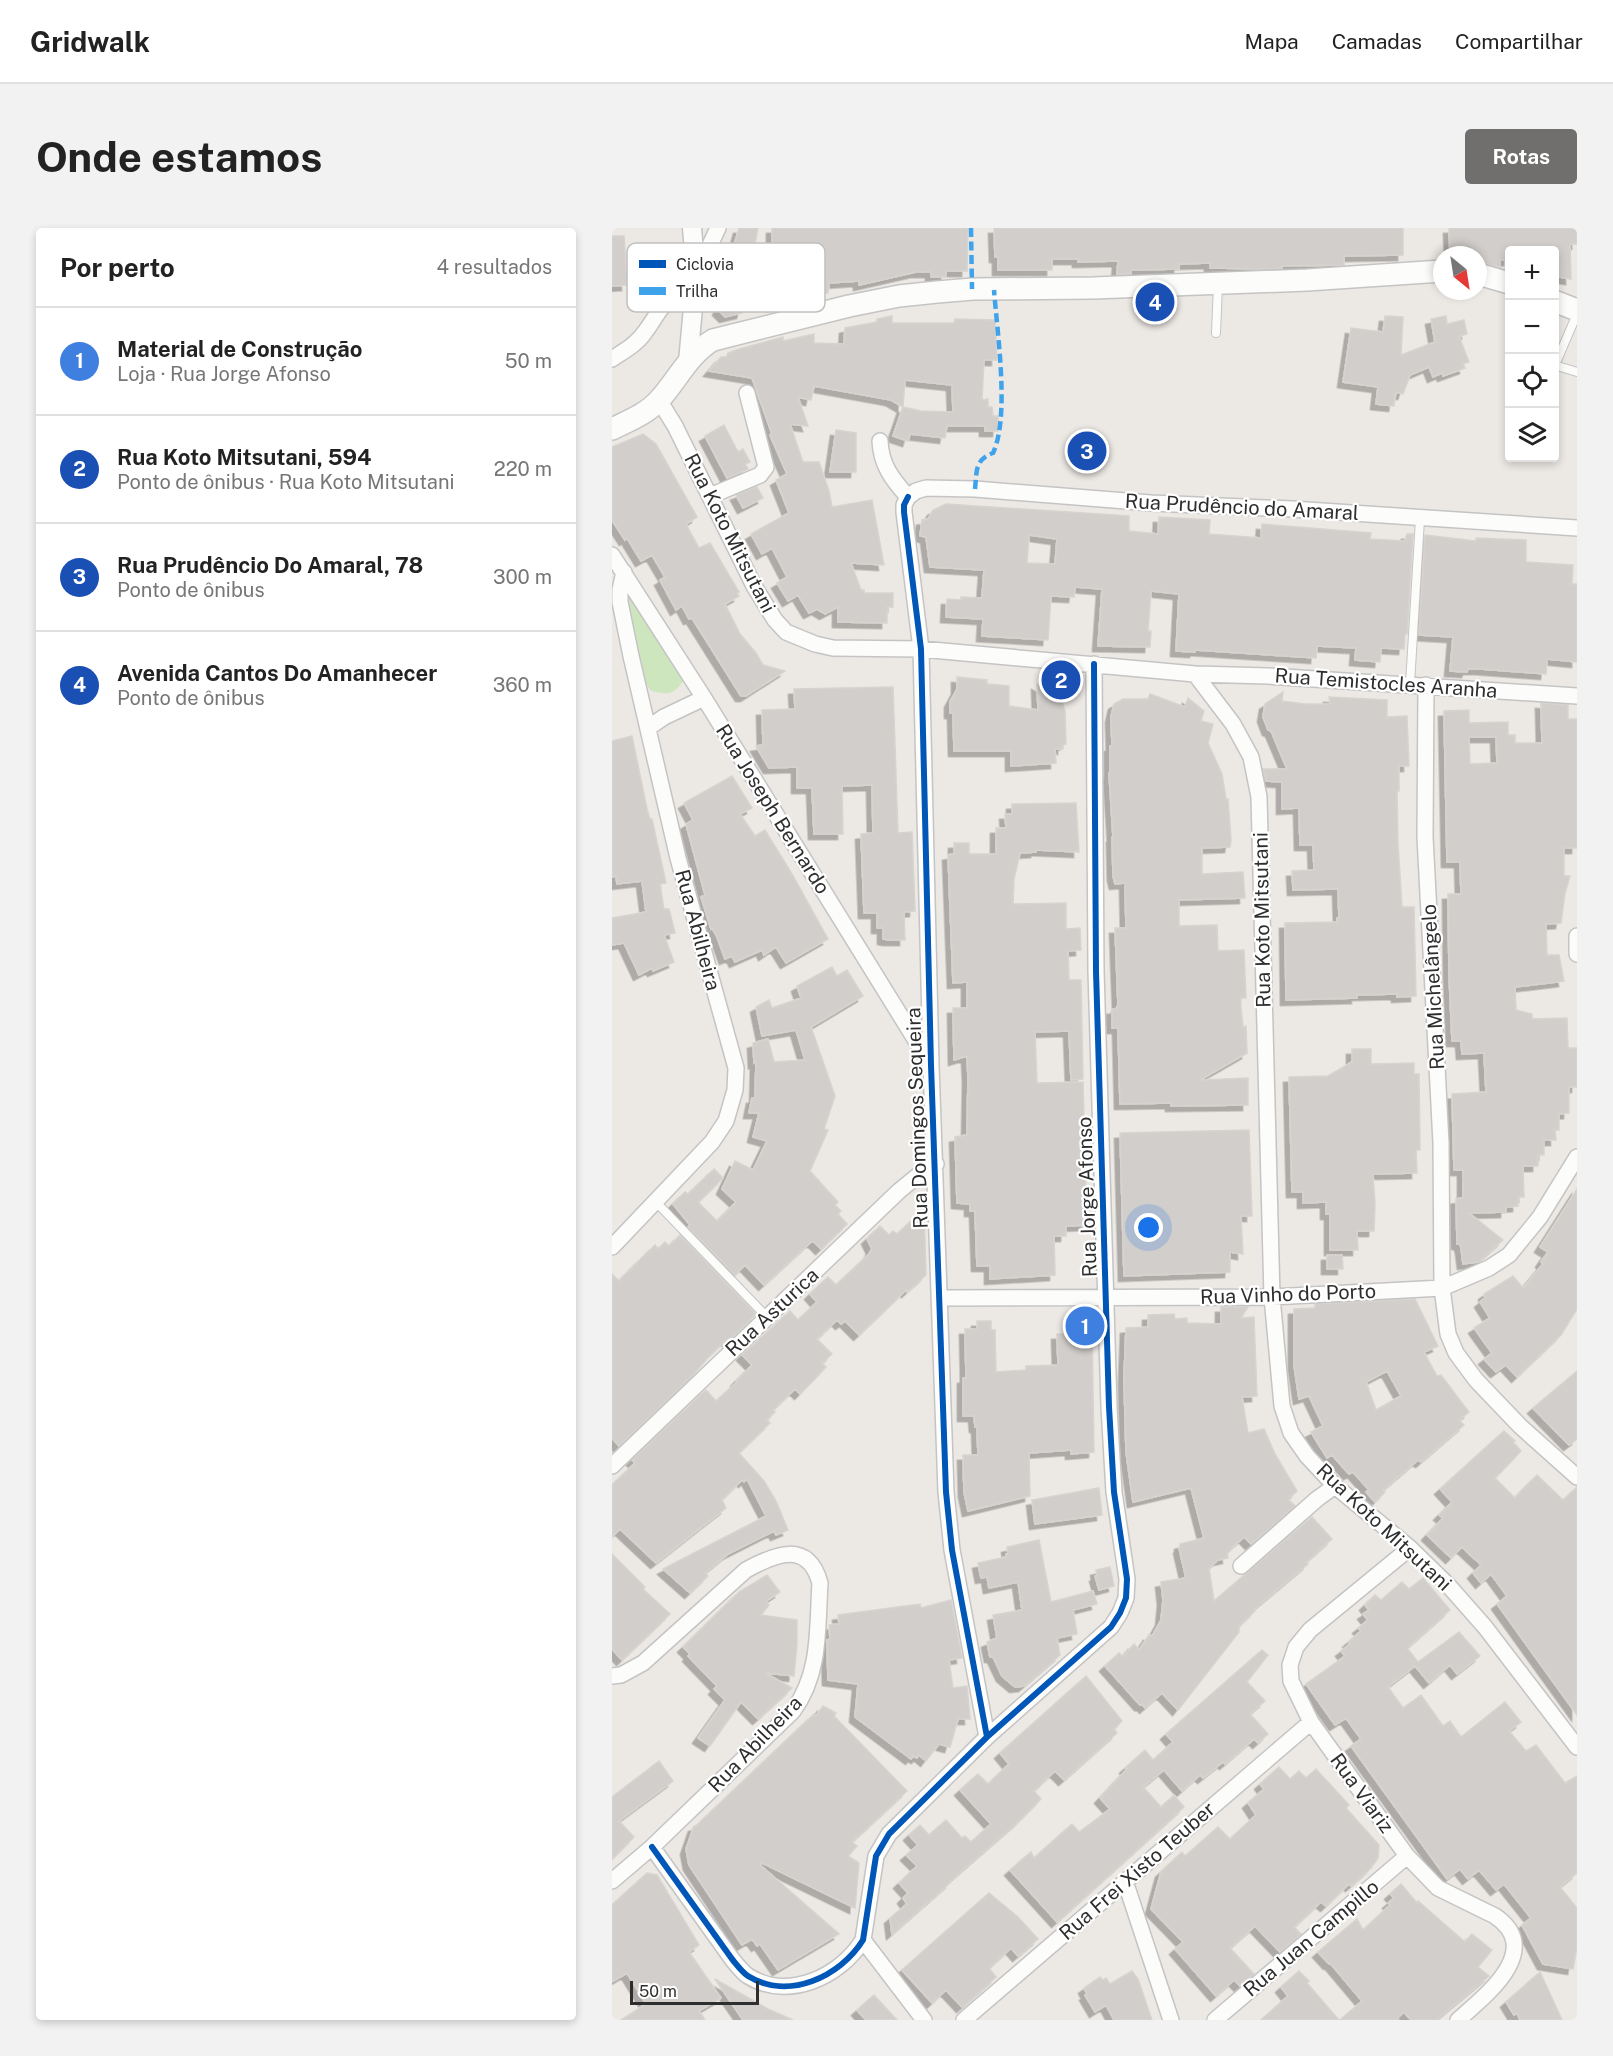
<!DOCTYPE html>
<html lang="pt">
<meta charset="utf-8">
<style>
:root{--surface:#fff;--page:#f2f2f2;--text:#222;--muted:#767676;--line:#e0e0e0;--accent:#706f6e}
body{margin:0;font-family:"Public Sans",sans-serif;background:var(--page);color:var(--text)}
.controls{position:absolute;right:18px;top:18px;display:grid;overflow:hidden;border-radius:6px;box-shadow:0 3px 9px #0003}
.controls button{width:54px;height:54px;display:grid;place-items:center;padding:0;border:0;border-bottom:2px solid var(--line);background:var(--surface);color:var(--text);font:30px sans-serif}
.compass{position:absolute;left:821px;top:18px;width:54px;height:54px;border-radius:50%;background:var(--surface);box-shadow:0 3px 9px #0003;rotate:150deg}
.scale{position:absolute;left:18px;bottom:15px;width:129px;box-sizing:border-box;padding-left:6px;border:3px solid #2e2e2e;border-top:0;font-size:16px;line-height:21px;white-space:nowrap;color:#2e2e2e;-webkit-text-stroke:4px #fff;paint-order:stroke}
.you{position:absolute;left:537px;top:1000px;width:21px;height:21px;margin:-15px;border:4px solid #fff;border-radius:50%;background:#1a73e8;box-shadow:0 0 0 9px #1a73e833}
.badge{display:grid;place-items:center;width:39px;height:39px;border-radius:50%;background:var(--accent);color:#fff;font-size:20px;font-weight:700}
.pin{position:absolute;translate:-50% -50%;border:3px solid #fff;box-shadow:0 2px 6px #0006}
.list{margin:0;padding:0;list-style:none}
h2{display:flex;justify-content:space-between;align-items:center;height:78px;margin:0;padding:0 24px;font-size:26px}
h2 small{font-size:20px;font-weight:400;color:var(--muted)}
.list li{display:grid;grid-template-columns:39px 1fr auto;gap:18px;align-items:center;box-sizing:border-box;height:108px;padding:0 24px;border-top:2px solid var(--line)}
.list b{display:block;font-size:22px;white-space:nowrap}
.list p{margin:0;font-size:20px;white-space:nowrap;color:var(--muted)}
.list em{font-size:20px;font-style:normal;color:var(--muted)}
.icon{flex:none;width:33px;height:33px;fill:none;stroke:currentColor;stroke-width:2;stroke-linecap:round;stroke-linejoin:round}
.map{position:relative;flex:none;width:965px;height:1792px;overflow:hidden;border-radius:6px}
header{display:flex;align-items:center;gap:36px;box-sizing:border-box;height:84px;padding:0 30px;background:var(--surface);border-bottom:2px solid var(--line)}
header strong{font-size:28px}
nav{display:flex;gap:33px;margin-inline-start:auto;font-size:21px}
.intro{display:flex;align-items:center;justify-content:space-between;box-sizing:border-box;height:144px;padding:0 36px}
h1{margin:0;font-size:42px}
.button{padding:15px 27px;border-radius:6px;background:var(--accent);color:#fff;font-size:21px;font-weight:700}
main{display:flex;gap:36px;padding:0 36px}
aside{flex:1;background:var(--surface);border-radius:6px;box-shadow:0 3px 9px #0003}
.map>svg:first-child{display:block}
</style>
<header>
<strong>Gridwalk</strong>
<nav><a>Mapa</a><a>Camadas</a><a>Compartilhar</a></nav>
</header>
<div class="intro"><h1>Onde estamos</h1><a class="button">Rotas</a></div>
<main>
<aside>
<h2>Por perto<small>4 resultados</small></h2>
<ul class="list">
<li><span class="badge" style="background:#3f7fe0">1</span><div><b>Material de Construção</b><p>Loja · Rua Jorge Afonso</p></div><em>50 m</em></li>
<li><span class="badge" style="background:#1a4fb4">2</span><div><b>Rua Koto Mitsutani, 594</b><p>Ponto de ônibus · Rua Koto Mitsutani</p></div><em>220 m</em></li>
<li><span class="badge" style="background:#1a4fb4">3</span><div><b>Rua Prudêncio Do Amaral, 78</b><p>Ponto de ônibus</p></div><em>300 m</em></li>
<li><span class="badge" style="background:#1a4fb4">4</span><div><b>Avenida Cantos Do Amanhecer</b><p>Ponto de ônibus</p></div><em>360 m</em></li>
</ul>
</aside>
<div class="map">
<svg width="965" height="1792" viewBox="0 0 965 1792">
<defs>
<filter id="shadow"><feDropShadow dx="-5.5" dy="5.5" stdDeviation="0" flood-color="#0004"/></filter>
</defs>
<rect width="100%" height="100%" fill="#ece8e4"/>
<path fill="#cee6be" d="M16,363L73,450C63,467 55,468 38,462L33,453L13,365Z"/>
<path fill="#d1cecb" stroke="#d7d4d0" stroke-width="1.5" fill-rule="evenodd" filter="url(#shadow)" d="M127,0H146L130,85L113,89L106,82L120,59L111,56Z
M160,0H356L355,43H334V49H319V44H304L247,57V53L217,55L216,65L160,78Z
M382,0H791V27L732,28V37L670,38V40L658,41L598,40V35L567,36V41L519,42V46H505L506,33L466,34V31H440V42H386V29H383Z
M837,0H965V16H958L959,51L942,48V22H897V32H888V39L866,34V27H838Z
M0,8H12L15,57L0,58Z
M280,88V95H342L343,91L383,92L385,132H372L370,172L376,171V179H380L381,188H386V203H373V198H335L333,210L298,206L296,213L281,208L291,179L309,183L341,184L340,157L293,152L291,179L279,172L202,158L199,172L186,169L196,198L178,196L191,234H207L217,263L220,279L260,272L272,337L239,335L249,362H252V365H281V379H275V395L226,394V379L213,386L205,381L197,385L186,367L176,373L165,355L175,349L160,320L150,326L139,306L177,285L164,252L175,246L158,207L160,206L140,150L97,143L109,129H115L116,125L124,122L171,109V113L202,106V115L232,116L233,100L265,94V91Z
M773,88L791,89L789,127L823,114L819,91L834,88L835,96L852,92L855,106L847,108L857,134L851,136L853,140L831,148L830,145L821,149L817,139L798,147L791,166L784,164L782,178L764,176L766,159L731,154L739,100L771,104Z
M112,197L126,224L131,221L138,234L133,236L136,241L115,250L93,208Z
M224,202L244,205V244H218Z
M31,206L44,216L85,289L74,296L87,320L98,315L127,364L125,365L127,368L113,376L128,406L144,425L151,437L173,443L134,468H129L80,390L77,391L70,378L64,382L48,352L53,349L40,327L29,333L15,310L13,312L0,292V219Z
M145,259L151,270L131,280L124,267Z
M334,276L517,288V303L546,306L547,289L598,292L597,306L649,310L650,296L759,305L758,311L793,313L795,306H801L795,406H793L792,421L769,420L768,434L743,432L744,420L705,418L704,430L583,422V424L564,423L567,366L539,363L536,403H539L538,419L486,418L490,361L463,359L462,369L439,368L436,412L370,408L371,391L334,389L335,371L349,372V369L370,370L372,342L318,339L314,309L308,308L310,292L316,291L321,282ZM417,307L445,311L443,336L415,335Z
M813,307L864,313V310L914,312V334L961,337L960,356H965V434L935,431L934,446L868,441H856L855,444L838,443L841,409L807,407Z
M345,449L375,452V456L397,458V478L426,482L425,456L445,468L450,473L453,483L454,516L451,517V521H443L444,535L399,538V523H342L341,485H338V474L345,461Z
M281,459L286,605L300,604L303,683L292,684L293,712H276L271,711V700H265V685H252L249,606L261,605L260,557L230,558L231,606H202L200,560H185V539L157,540L144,518L151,517L150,482L183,481L182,461Z
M671,464L670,473L693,476H718L717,469L775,472V489L795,488L797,538H787V563H785L786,616L790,679H802L804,768L785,769V766L744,767L745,770L674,772L673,695L725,694V690H727L726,661L681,662L680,643L702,642L701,617H688L687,580L670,581V554L654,553L651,541H675L659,503L656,502L651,489L653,476Z
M538,466L573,479L576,470L592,483L589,493L601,496L596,515L610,546L614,571H616L619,612L618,619L590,620V646L631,644L633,670L567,672V698L605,697L606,723L632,722L634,770H628L631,799L634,798L635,825L588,852L636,850V877L559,878V875L508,876L506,800H500V781H504L506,777L503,700H514L513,655L503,656L501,648L500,609H501L497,545H498V518H500L499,489L502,476L511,471H536Z
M929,475L956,477V491H965V620H952V648H958L953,665L949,695L934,696L935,727H947L952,753L903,759L904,782L920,786V791L955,790L956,820H965V859H957V885L947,886V902H943L944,912H932V927H926V938H911L912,969H906V978L894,979V984L857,985L891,1012L866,1034L851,1036L849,1020L848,1016H845L844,971L851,970V942H842L840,866L874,864L872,825L850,826L849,813H840L837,746L836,666H849L848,634H835L832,483L857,482V495L896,494V507H903V515H930ZM857,509H884L885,535L858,536Z
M20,508L35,581L38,591H40L54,655L48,656L52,681H57L63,705L52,707L62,734L41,743L40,740L27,747L12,715L0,717V690L34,684L30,653L5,656L4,648L0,649V513Z
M120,548L140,580L128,586L143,608L153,602L180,646L216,711L174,735L164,719L152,727L150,722L123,734L120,728L113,731L105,709L100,700L99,701L89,669L93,667L74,596L81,592L72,575Z
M464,575L467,624L424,622V624L408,625L402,651L401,676L454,675V701L468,700L469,722L456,723L457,752H469L471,851L459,852L457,803L423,804L425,855L471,854L475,997L454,998V1008H442L443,1047L378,1051V1038H365L363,983H358V976L345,975L343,909L355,907L356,850L355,828L342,832L341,780H355V754L341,755L336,627L342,626V615H357V626H384V600H394L393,586H400V576Z
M220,739L225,748L235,742L251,768L199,799L223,868L212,901L216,902L198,943L226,974L223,977L229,983L226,986L235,996L209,1021L202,1014H199L152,1057L133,1037L123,1047L76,999L78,997L61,976L73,964L76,966L102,941L111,950L86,974L105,993L124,974L110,961L123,933L141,942L155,913L141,909L147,885H137L140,870H143L144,834L142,835L141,815L156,811L162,834L193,832L184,802L150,808L144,779L157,772L160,780L189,770L185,758Z
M740,821H759V836L802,835V846H807L808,922H804L805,945L761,946L763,976L762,1003H745L746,1022H718V986H714V974L691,975V964H680L677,849L716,848L740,834Z
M637,902L640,988H629L631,1026L618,1024V1044L512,1048L508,905Z
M965,961V1081L949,1107L905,1149L894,1137L884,1144L872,1131L880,1125L862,1100L878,1090L868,1074L873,1070L872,1066L901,1048L911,1060L931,1036L929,1034L936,1024L928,1019Z
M312,981L314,1047L295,1064L294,1062L247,1107L233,1093L229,1096L225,1092L205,1111L220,1126L210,1135L214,1139L188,1166L183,1161L161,1182L163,1184L155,1192L158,1195L127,1225L152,1253L164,1273L176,1302L164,1307L162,1303L116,1326L93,1345L96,1348L78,1365L51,1341L154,1288L135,1251L132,1254L130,1252L110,1272L114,1280L44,1335L8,1301L0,1309V1257L23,1235L20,1232L94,1162L104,1173L125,1154L124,1153L140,1137L130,1127L178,1083L186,1092L205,1074L198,1066L216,1049L224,1057L257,1026L260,1021L255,1011L268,998L277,1007L281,1003L285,1006Z
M68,1007L144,1086L116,1113L115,1111L99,1126L81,1147L7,1218L0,1210V1046L7,1053L43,1017L46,1021L53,1014L57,1018Z
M715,1027H730L731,1041H715Z
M803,1071L826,1118L812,1124L825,1148L829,1147L857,1184L847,1192L852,1197L809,1234L806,1232L771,1262L773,1264L763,1274L754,1264L757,1262L741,1244L737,1246L720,1227L715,1230L699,1204L711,1198L697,1168L687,1171L682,1137V1081L703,1080V1076ZM775,1143L789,1168L764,1182L754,1154Z
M609,1079H636L629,1090L642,1089L645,1168L630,1169L636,1205L652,1201L663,1226L685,1263L676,1271L683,1278L639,1316L632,1309L615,1324L616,1330L606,1332L597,1340L602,1373L700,1289L720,1311L694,1334L696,1336L642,1381L643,1383L627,1398V1404L566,1482L550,1465L533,1480L530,1476L528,1477L493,1438L507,1425L511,1429L522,1416L527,1422L537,1407L540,1408L549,1392L551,1372L549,1354L574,1350L567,1320L568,1319V1316L592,1310L579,1260L521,1274L514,1224L512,1151L514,1100L536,1099V1087L562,1086L563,1091L575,1090V1095L609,1096Z
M465,1080L477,1091L480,1100L482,1224L459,1226V1222L417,1225L418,1268L356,1283L352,1264L351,1227H366L365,1199H363L362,1188H351V1150H354L353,1101H365V1093H379V1102H383L384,1144L414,1142V1138L446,1137L445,1106H465Z
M965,1143V1211L957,1217L921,1180Z
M892,1203L903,1213L901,1214L909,1223L883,1250L903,1270L925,1247L951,1272L965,1259V1487L885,1376L895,1368L879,1346L869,1355L861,1345L869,1337L850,1319L839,1330L815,1307L831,1290L827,1287L840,1274L828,1261Z
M487,1260L490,1287L423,1296L420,1272Z
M427,1312L439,1374L481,1363L485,1376L461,1382L465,1406L445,1410L448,1427L412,1458L403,1459L390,1448L381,1429H378L375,1414L385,1410L381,1387L410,1382L406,1354L377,1360L375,1349L369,1350L366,1335L394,1329V1326H396L395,1319Z
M0,1326L33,1359L31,1361L58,1386L10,1432L0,1421Z
M498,1339L502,1358L487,1362L483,1348L485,1347L484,1342Z
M155,1347L168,1364L154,1373L157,1377L149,1387L185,1392V1416L182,1448L153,1445L180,1460L146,1491L129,1474L98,1518L86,1510L113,1472L102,1461L105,1458L76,1428L78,1426L71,1419L127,1364Z
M811,1350L838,1382L795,1420L806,1434L847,1404L868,1428L845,1446L838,1437L817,1455L803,1438L776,1459L791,1480L809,1467L831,1498L838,1493L849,1509L893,1474L909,1494L897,1503L914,1523L924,1517L953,1555L965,1548V1645L948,1659L965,1680V1719L961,1741L931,1736L910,1697L919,1690L892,1656L884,1662L867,1642L856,1651L848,1641L835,1651L739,1518L749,1511L734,1490L723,1497L694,1456L733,1428L729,1423L738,1416L736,1414L749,1403L746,1400L756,1392L751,1386L757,1382L753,1377L763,1367L769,1372L790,1354L797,1361Z
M339,1372L350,1430L337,1432L341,1460L355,1458L358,1491H346L338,1519L327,1516L314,1533L307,1527L305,1530L301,1528L299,1531L243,1489L246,1456L216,1452L215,1412L218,1411L217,1397L227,1396L226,1387L308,1376L309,1380Z
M650,1422L656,1427L635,1454L653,1473L638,1486L656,1506L646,1515L642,1511L613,1536L611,1534L591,1550L588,1547L570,1563L552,1542L531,1559L549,1579L562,1567L572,1579L445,1694L398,1642L419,1624L422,1630L460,1596L467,1604L498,1581L488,1570L515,1541L513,1540L533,1522L541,1532L561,1514L554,1506Z
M474,1448L510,1493L502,1501L505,1505L452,1552L443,1543L422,1563L429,1571L407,1593L338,1653L339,1654L280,1706L278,1690L295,1676L291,1670L296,1665L287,1655L305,1638L294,1627L306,1617L297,1607L308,1597L317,1607L334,1592L350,1610L353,1608L359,1614L379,1596L348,1562L366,1546L376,1556L397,1536L388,1525Z
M211,1478L224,1485L222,1488L295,1563L240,1614L245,1618L236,1628L247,1635L243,1680L150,1635L148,1637L227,1706L166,1742L148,1716L145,1718L140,1711L130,1717L77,1637L74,1621L82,1598H84L202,1486L204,1488Z
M47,1533L61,1553L7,1593L22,1609L0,1631V1569Z
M667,1539L678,1551L687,1543L694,1550L704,1541L737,1577L734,1580L767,1617L766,1630L759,1640L739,1658L737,1656L714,1678L709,1674L682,1699L689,1706L668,1724L643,1698L618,1720L642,1746L628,1758L622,1752L604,1768L563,1721L571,1714L539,1681L549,1644L570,1624L573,1628L606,1599L618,1611L644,1587L636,1575L652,1561L648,1556Z
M35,1645L45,1647L87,1717L77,1724L109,1770L87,1783L93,1792H9L34,1776L15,1745L0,1754V1677Z
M789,1656L805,1675L806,1673L853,1714L860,1706L880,1722L866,1739L877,1748L824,1792H799L792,1784L783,1792H728L750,1773L718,1735L717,1736L706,1724L745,1691L751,1702L778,1677L776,1675L782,1670L778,1666Z
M377,1665L406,1689L426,1711L406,1728L399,1720L377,1740L384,1749L350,1779L334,1762L320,1775L290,1742Z
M520,1743L526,1751L540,1792H502L494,1777L483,1784L473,1767L475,1766L472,1760L488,1749L491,1752L494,1750L498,1756Z
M687,1743L697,1753L695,1755L727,1792H649L676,1768L669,1759Z
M928,1744L946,1783L950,1792H908L905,1785L902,1787L894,1774Z
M103,1751L156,1781L181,1792H131Z
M262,1767L285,1792H254L245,1782Z"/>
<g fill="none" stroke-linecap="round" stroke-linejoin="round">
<defs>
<path id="service" d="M604,105L606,56
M942,137L965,144
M943,137L965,86
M798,456L808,291
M43,973L155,1089"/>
<path id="minor" d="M84,47L106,0
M0,131C12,123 25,116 33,104C53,77 46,72 83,69
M47,172L63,198L142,358L163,392L174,404L203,416L221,420L309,421L583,446L656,448L965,468
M268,213C269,237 280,251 296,269
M98,268L148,247L154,239L135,165
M296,269L292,277V284L309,421L319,837L334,1264L340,1322L375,1509
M296,269L304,263L314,260L363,261L539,275L680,281L965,300
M0,327L92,470L319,837
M583,446L621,496L639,529L647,569L660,1069L670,1178L679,1205L695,1228L723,1258L798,1320L836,1357L873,1399L965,1519
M814,457L813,609L829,915L830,1060L836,1106L844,1125L864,1152L908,1198L965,1249
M36,500L52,489L92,470
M965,708V726
M0,1019L100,914L114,893L123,862L124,840L66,630L19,428L8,374V362L12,344
M327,1070L660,1069L830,1060L877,1040L897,1027L928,989L965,929
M0,1238L287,963L309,945L324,936
M798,1320L698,1402L684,1419L678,1437L679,1453L699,1494L795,1628L826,1660L883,1688C933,1722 873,1768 846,1792
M629,1338L705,1271L723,1258
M0,1448L9,1447L31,1435L134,1342C163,1326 196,1312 208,1355C205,1401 209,1445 181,1483L40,1619L0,1653
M40,1619L120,1731C125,1737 130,1744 136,1748C176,1773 228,1749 251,1712L264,1628L277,1606L375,1509L499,1399L508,1385L514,1370L515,1351L502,1264L497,1179L484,743L482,436
M513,1653L559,1792
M251,1712L312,1792
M352,1792L699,1494
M603,1792L795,1628"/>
<path id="tertiary" d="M76,134L84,47L80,0"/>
<path id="secondary" d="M866,46L897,55
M942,73L965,82
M0,201C16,193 35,186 48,171C66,151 77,126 101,112L237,78L287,68L325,64L361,61L481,60L695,52L830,43"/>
</defs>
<use href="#service" stroke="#c5c4c5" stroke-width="10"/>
<use href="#minor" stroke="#c5c4c5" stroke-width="18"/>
<use href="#tertiary" stroke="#c5c4c5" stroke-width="21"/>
<use href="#secondary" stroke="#c5c4c5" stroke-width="24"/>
<use href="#service" stroke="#fcfcfb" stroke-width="8"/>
<use href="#minor" stroke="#fcfcfb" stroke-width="15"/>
<use href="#tertiary" stroke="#fcfcfb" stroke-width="18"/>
<use href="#secondary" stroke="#fcfcfb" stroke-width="21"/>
<path stroke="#3ea3eb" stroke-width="4.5" stroke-dasharray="9 4.5" stroke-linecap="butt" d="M359,0L360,61
M363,261C365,244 362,232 381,225C398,189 385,103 382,62"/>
<defs>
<path id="cycleway" d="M296,269L292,277V284L309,421L319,837L334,1264L340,1322L375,1509
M40,1619L120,1731C125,1737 130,1744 136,1748C176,1773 228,1749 251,1712L264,1628L277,1606L375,1509L499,1399L508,1385L514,1370L515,1351L502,1264L497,1179L484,743L482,436"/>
</defs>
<use href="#cycleway" stroke="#fff" stroke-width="10"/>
<use href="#cycleway" stroke="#0057b8" stroke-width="6"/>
</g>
<g text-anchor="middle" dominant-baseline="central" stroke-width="4.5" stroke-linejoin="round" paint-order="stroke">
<g font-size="20" fill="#2e2e2e" stroke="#fff">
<text transform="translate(630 279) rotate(3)">Rua Prudêncio do Amaral</text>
<text transform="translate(118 305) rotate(63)">Rua Koto Mitsutani</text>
<text transform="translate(774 455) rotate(4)">Rua Temistocles Aranha</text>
<text transform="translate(161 581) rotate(58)">Rua Joseph Bernardo</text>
<text transform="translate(650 692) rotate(-91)">Rua Koto Mitsutani</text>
<text transform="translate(86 702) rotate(75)">Rua Abilheira</text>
<text transform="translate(821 759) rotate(-93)">Rua Michelângelo</text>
<text transform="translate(305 890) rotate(-92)">Rua Domingos Sequeira</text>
<text transform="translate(475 969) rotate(-92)">Rua Jorge Afonso</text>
<text transform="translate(676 1066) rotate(-2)">Rua Vinho do Porto</text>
<text transform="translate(160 1084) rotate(-43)">Rua Asturica</text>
<text transform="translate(772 1299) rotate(43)">Rua Koto Mitsutani</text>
<text transform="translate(143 1516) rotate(-46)">Rua Abilheira</text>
<text transform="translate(750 1565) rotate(54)">Rua Viariz</text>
<text transform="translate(525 1643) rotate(-41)">Rua Frei Xisto Teuber</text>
<text transform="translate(699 1710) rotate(-40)">Rua Juan Campillo</text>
</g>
</g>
<rect x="15" y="15" width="198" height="69" rx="9" fill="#fff" stroke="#c0c0c0" stroke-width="1.5"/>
<rect x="27" y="32" width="27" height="8" fill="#0057b8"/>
<rect x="27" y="59" width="27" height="8" fill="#3ea3eb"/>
<g font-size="16" fill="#2e2e2e">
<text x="64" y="42">Ciclovia</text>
<text x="64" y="69">Trilha</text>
</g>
</svg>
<div class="controls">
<button>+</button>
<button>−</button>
<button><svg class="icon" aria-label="locate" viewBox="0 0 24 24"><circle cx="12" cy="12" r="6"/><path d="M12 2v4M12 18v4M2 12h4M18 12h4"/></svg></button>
<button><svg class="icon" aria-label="layers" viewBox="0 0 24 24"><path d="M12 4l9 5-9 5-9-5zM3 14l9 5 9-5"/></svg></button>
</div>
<svg class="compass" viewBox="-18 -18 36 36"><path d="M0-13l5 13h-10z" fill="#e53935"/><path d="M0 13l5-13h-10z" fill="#767676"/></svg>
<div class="scale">50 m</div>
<div class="you"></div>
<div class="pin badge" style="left:473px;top:1098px;background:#3f7fe0">1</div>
<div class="pin badge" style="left:449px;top:452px;background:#1a4fb4">2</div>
<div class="pin badge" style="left:475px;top:223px;background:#1a4fb4">3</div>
<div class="pin badge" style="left:543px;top:74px;background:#1a4fb4">4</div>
</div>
</main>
